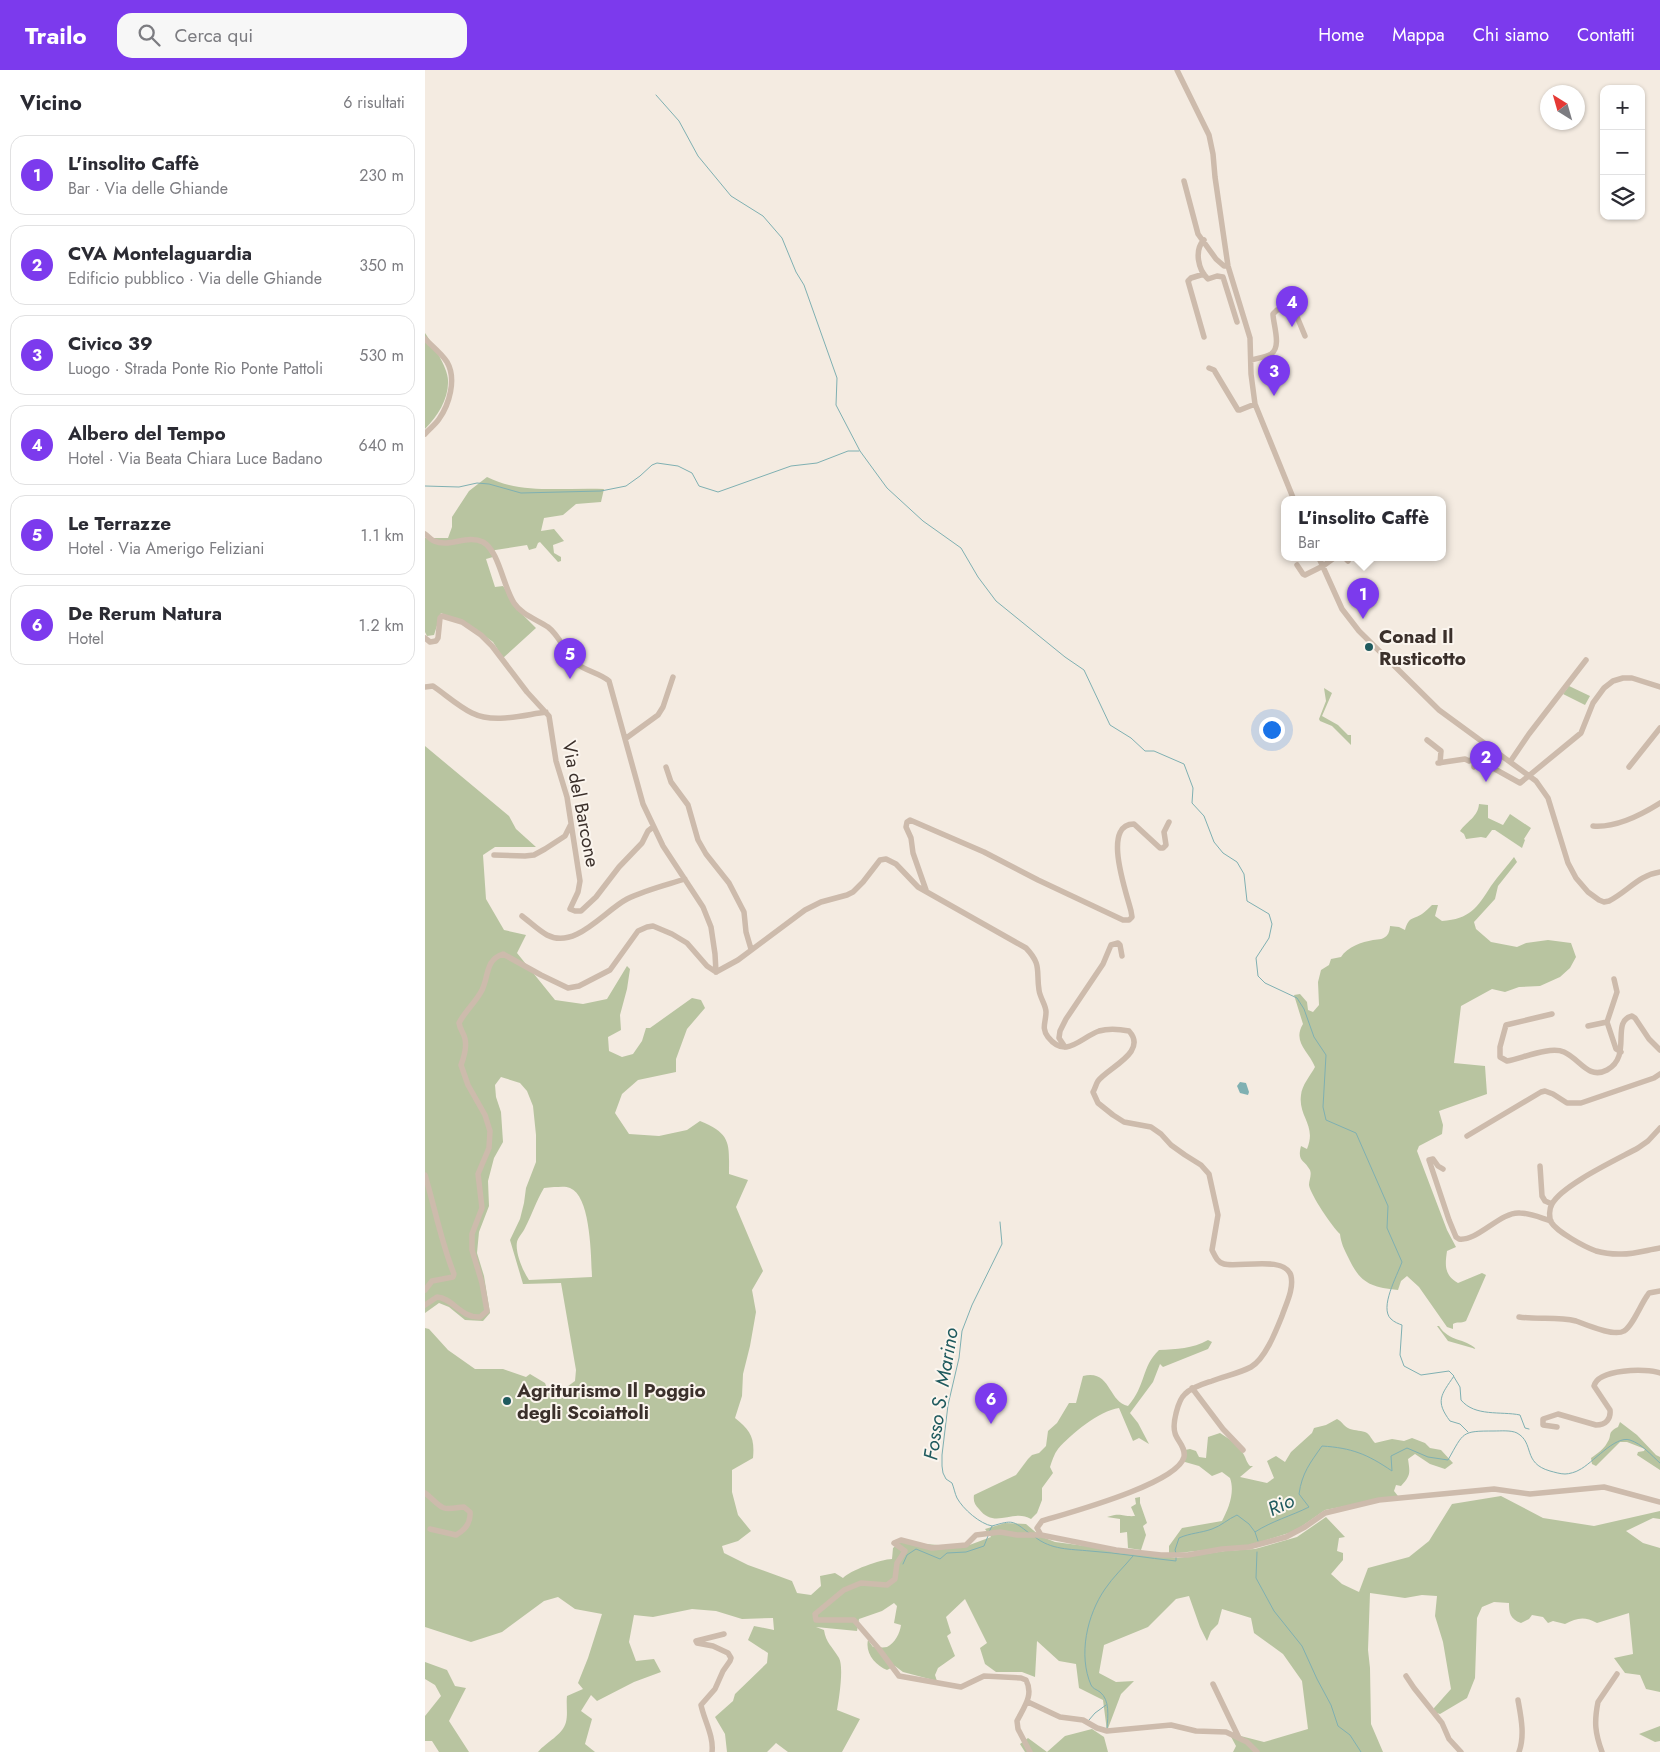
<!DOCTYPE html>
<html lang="it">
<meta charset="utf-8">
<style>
:root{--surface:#fff;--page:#f7f7f7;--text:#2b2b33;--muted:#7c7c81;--line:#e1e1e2;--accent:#7c3aed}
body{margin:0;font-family:Jost,sans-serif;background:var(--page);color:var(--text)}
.controls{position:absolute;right:15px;top:15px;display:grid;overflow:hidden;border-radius:10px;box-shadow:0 1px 4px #0004}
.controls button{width:45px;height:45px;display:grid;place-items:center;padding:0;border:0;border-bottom:1px solid var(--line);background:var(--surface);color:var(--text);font:25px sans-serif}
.compass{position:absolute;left:1115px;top:15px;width:45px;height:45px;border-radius:50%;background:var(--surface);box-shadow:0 1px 4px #0004;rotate:323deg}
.you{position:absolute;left:846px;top:659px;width:18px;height:18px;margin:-12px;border:4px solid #fff;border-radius:50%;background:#1a73e8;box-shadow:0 0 0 8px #1a73e833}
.badge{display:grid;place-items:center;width:32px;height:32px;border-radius:50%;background:var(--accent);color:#fff;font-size:16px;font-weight:700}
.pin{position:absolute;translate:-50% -41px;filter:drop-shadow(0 1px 2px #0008)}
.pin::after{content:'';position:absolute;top:26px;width:18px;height:15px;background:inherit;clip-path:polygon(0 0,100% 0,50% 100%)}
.popup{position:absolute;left:856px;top:426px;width:165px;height:65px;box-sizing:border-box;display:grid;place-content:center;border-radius:10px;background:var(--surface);filter:drop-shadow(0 1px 4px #0005);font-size:16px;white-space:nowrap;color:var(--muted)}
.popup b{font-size:19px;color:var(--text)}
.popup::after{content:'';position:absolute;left:50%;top:100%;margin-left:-10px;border:10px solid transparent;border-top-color:var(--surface)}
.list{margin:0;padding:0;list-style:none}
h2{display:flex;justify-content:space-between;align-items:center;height:65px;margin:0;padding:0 20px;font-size:21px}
h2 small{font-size:16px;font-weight:400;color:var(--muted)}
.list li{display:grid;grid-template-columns:32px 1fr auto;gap:15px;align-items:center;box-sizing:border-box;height:80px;margin:0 10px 10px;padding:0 10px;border:1px solid var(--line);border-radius:15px}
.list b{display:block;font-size:19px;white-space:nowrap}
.list p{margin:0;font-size:16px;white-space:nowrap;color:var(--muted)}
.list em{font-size:16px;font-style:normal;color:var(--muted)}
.icon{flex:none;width:28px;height:28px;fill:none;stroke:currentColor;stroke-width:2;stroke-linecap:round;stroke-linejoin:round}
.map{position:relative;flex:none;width:1235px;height:1682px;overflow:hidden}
header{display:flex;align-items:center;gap:30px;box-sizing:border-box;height:70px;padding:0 25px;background:var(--accent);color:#fff}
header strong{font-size:24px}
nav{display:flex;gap:28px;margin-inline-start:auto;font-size:18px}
.search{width:350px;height:45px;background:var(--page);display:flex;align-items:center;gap:12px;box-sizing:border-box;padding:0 18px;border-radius:15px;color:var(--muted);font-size:19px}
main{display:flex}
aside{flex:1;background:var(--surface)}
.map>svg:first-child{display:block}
</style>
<header>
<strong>Trailo</strong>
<div class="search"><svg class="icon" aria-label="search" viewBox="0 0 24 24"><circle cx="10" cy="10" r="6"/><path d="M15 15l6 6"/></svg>Cerca qui</div>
<nav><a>Home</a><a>Mappa</a><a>Chi siamo</a><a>Contatti</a></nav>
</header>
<main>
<aside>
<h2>Vicino<small>6 risultati</small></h2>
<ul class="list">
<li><span class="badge">1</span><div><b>L'insolito Caffè</b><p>Bar · Via delle Ghiande</p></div><em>230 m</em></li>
<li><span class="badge">2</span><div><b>CVA Montelaguardia</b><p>Edificio pubblico · Via delle Ghiande</p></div><em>350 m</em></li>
<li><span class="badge">3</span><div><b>Civico 39</b><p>Luogo · Strada Ponte Rio Ponte Pattoli</p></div><em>530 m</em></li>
<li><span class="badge">4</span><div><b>Albero del Tempo</b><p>Hotel · Via Beata Chiara Luce Badano</p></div><em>640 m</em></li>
<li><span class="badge">5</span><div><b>Le Terrazze</b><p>Hotel · Via Amerigo Feliziani</p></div><em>1.1 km</em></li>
<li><span class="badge">6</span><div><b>De Rerum Natura</b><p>Hotel</p></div><em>1.2 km</em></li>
</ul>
</aside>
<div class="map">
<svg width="1235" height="1682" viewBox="0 0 1235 1682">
<rect width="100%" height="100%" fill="#f4ebe1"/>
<path fill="#b8c4a0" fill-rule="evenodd" d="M0,263C7,273 23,298 23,310C24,328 13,346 0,359Z
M62,407C97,425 141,417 179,419L176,432L151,434L138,445L119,448L116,461L129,459L139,471L128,475L129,483L136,487V491L133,492L115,472L113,473L111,478L104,480L102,475L64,481L68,487L61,489L70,517L78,516L98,545L111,558L78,588L68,572L50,559L16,543L9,565L2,566L0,562V468H23L27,457V447L44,421Z
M1144,616L1165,626L1160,635L1138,624Z
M899,618L907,623L897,646L913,655L923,665H926V675L907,656L895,651L894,649L901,631Z
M0,676L84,746L91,759L111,777H70L58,785L61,829L79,860L101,865L92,883L130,930L158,934L182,929L202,896L205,899L202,919L195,945L196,960L183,967L184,981L197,987L208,984L217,971L221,958H225L267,928L276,930L280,938L262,959L251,989V1002L213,1010L197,1024L190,1043L204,1064L234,1066L262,1060L275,1051C307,1064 304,1074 304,1104L323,1110L311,1137L338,1201L327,1220L331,1242L325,1276L318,1304L317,1326L310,1348C325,1360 330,1367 328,1388L307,1400V1422L313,1445L326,1461L313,1471L297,1476L299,1483L323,1495L367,1511L372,1523L386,1525L396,1516L395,1506L410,1503L418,1508C424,1501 456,1489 467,1489L468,1478L475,1472L539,1477L566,1467L560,1459L580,1453L601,1454L615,1466L630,1472L753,1488L800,1481L830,1479L872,1467L901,1447L920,1467L914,1468L912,1481L918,1483V1490L906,1504L917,1514L934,1522L943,1498L984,1487L1004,1471L1027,1434L1076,1426L1118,1448L1169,1456L1235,1441V1449L1228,1448L1201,1461L1218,1473L1235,1478V1622L1221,1619L1215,1605L1200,1603L1189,1588L1208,1584L1204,1543L1172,1553C1159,1546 1152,1548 1140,1554L1128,1551L1123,1553L1118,1547L1107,1545L1104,1549L1096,1553C1085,1549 1084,1543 1084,1533L1069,1532L1057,1537L1052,1548L1050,1608L1042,1628L1015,1644L1009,1642V1638L1026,1619L1018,1572L1010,1546L1012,1526L997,1525L980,1528L945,1523L943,1580L945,1598L946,1654L958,1682H808L811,1676L804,1663L839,1672L883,1659L877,1611L858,1584L829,1563L826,1548L797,1539L793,1554L786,1561L782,1571L775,1557L764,1526L751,1529L723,1557L679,1575L674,1603L691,1612L709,1611L696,1624L682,1661L678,1630L654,1618L651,1594L634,1591L612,1571L610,1607L597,1602H571L560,1594L555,1578L562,1573L540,1529L521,1547L526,1563L522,1566L530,1586L513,1598L510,1605L512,1611L478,1602L470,1596L462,1600C450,1595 440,1583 443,1570L448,1577C452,1577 458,1578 462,1577C470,1573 475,1563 476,1555L469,1553L472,1536L469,1533L457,1541L434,1549L432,1561L391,1557L399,1560C401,1573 407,1576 414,1588C419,1597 414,1629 412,1640L435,1649L417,1682H363L351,1673L342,1682H302L300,1664L290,1647L308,1631L310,1624L342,1593L343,1583L323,1570L329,1556L349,1560L348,1548L317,1549L291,1541L267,1539L228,1547L209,1545L204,1572L211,1591L229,1589L236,1602L209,1612L172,1631L166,1625L156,1641L167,1649L160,1674L170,1682H113C121,1672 138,1665 141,1652C143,1644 141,1634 142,1626L158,1619L153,1613L163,1588L177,1544L150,1539L133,1527L119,1531L77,1562L46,1572L0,1557V1258L4,1259L23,1280L50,1299H78L101,1307L105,1304L120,1313L123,1321L135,1322L150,1311L151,1300L136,1213L98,1214L85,1170L95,1149L99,1133L101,1118L111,1092V1065L108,1036L102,1021L95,1013L76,1007L70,1015L71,1027L76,1042L78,1072L69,1088L63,1111L64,1136L54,1162L52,1183L59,1206L65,1243L58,1251L40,1250L24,1237L14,1233L0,1243ZM129,1117C134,1117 141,1116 145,1118C166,1126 166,1187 167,1207L104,1210C98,1201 90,1183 92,1172C93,1167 98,1163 100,1158C107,1145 111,1131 119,1118Z
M1054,734L1063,735V748L1078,755L1085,744L1106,758L1099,769L1100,770L1097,778L1070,760H1067L1061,768L1056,767L1041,769L1039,764L1035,761C1042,751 1053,747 1054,734Z
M1089,787L1092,792L1073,816L1070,829L1049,852L1051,859L1066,872L1092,877L1101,873L1123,870L1146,873L1151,887L1145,898L1135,907L1115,916L1094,917L1080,922L1067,919L1036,936L1029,993L1060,996L1062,1024L1014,1041L1018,1055L1017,1064L994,1076L992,1081L1022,1160L1031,1177L1022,1181C1020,1195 1019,1205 1033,1213L1057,1203L1061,1205L1041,1251C1036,1254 1032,1251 1028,1254V1259L1022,1257L994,1217L982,1206L976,1211L973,1220C945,1217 935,1213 923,1187C919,1179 916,1173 915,1164C908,1158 885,1124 884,1115C884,1110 887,1105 885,1100C879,1089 872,1092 876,1076L882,1079C892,1055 873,1047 876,1025C877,1015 885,1006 890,997C884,981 867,972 878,954L869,925L875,924L882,932L883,940L888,942L894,935L893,912L896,900L904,895L906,889L916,887C922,877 937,872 948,870C954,869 959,870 963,864C964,863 965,858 965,856L974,857L980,860C984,846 988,850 997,844C1001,841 1004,838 1007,835H1013L1010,846L1017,851C1045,849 1052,838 1066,816C1073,806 1082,796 1089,787Z
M1012,1256H1014C1024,1272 1040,1268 1051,1279L1023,1271Z
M783,1270L787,1272L783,1279L738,1297L735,1294L728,1312L705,1343L713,1353L724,1374L714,1368L708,1371L694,1338C674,1341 646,1364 633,1379C629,1384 627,1391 625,1397L628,1403L617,1418V1430L612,1443L606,1449C588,1438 570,1460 554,1439C550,1435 548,1431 549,1425L591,1405L603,1389L607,1385L614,1383L621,1376L623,1361L632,1353L644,1333H651L658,1306C686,1299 683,1332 703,1336C721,1316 716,1297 734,1280C752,1279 767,1279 783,1270Z
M912,1349C918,1352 919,1357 925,1359C930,1361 937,1360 942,1363C945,1365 947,1370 950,1373L967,1369L979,1371L987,1368L1000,1373L1005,1378L1016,1380L1028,1393L1020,1399L1005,1394L990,1384L983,1389C985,1403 986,1405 976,1416L971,1415L969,1421L973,1426L900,1440L870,1461L826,1475L744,1484V1476L757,1458L797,1451C804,1438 810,1422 805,1408L797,1402L787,1406L774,1396L760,1392V1380L765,1379L771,1381L774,1387L781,1388L783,1367L795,1363C803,1368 812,1374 817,1382C821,1387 821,1392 825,1396H828L815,1407L842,1413L849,1408L842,1391L851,1386L860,1392L866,1382L887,1363L889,1358L901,1355Z
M1195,1352L1212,1365L1231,1385L1235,1387V1400L1212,1385L1213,1382L1219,1381L1220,1379L1202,1372H1195L1171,1396L1167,1394L1166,1388C1172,1384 1179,1379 1182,1373C1188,1365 1181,1363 1193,1357Z
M715,1427V1433L722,1453L718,1456L721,1465L716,1480L703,1478L702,1462L695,1463V1449L682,1447C697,1442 697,1447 710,1446L706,1437L711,1434L710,1428Z
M0,1592L22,1600L30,1616L41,1618L24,1651L44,1682H14L7,1671H0V1646L16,1626L10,1615L0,1609Z
M1235,1656V1671L1230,1672L1214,1664Z
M667,1659L679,1667L683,1682H600L595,1674L603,1668L622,1682L640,1666Z"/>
<path fill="#7fb0b2" d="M815,1012L821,1013L824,1022L823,1025L815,1023L812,1016Z"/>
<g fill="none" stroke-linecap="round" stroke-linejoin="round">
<path stroke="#7fb0b2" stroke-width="1" d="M231,25L254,51L273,86L306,126L338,146L357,168L371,202L379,215L412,308L411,335L435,381L462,418L498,451L536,478L553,507L571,531L640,587L659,600L685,655L706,668L720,681H729L759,694L768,718L767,733L779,746L789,772L798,783L812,792L819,804L822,831L844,844L847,854L844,868L831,888L833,906L840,913L872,928L879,939L889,967L901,985L898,1037L901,1050L931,1063L963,1136L962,1158L977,1192C972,1206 954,1238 966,1249C969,1252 974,1254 977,1255L975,1285L979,1296L996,1305L1024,1301L1029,1306C1016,1325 1010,1331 1025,1351L1035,1354L1043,1362
M0,416L34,417L52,413L64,414L96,423L176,421L201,416L215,406L227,395L232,393L253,396L267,403L274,416L293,422L366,396L392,393L423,381H434
M1029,1307L1035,1317L1036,1330C1050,1347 1076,1341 1095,1345L1100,1358L1104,1359
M567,1456C555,1454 538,1439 532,1428C530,1424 529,1418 527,1413L521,1409L518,1403L517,1396V1385L523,1335L534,1288L537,1261L547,1235L577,1174L575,1152
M564,1462L567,1456C588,1450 587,1450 604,1463
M830,1462L833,1471
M610,1467C626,1480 645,1479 665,1481C694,1483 722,1488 751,1491V1487
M832,1482L831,1508L849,1541L877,1576L892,1609L906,1635L913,1656L925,1665L936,1682
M751,1483L750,1480L754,1468C765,1463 776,1463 787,1459C796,1456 803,1449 812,1445L824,1454L830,1462C847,1451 866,1446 884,1437L874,1424C877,1403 885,1393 897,1376C927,1378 942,1384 967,1401L966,1386L982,1378L1003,1387L1023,1390C1039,1362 1036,1361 1069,1361C1076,1361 1086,1360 1092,1363C1110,1373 1097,1393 1125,1401C1129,1402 1135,1404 1140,1404C1144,1404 1151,1402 1154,1400C1167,1394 1190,1365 1205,1370C1217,1374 1226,1385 1235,1393
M478,1494L482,1485L491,1479L515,1489L522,1483L541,1482L559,1476L563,1466
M664,1650L670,1643L681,1635
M682,1658C683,1646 685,1630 675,1622C671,1619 668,1619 666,1615C653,1585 662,1545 680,1519C688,1507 699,1497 708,1486"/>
<path stroke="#cdbbac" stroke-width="5.5" d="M752,0L784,65L788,84L790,107L803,196L825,268L826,304L830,334L869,430
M759,111L773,164L791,189L799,196H803
M779,170C769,180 773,200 783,209L792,206L798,207L812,252
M779,204L766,208L763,211L779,267
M0,269C7,276 17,284 22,292C32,309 24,335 14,349C10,355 4,359 0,364
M826,290C833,288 841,287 846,284C857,277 848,254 848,244L852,240L868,237L880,266
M784,298L789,300L813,340H815L830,334
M0,464C3,466 6,470 9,471C25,478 42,464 58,472C74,481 78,516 89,533C97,545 111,549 123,557C136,567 139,582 151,593C160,601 175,603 184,611L218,734L238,776L278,837L286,857L290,884L291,902
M894,488L917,539L934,561L1014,640L1111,711L1123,728L1143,793L1151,808L1163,822L1174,830L1179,832L1184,831C1202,822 1214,805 1235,802
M920,488L923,491
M872,495L878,504L880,505L898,496L909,488
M0,568L5,572L11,571L13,568L15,548L17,546L37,552L56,565L67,576L102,622L124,646L131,691L142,727L155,811L153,822L145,839L150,841H156L171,827L194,797L217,773L223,761L228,757
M0,617L8,616C21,625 33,636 47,643C69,654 98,645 121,642
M200,669L233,645L238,637L248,607
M1002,670L1016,681L1015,693
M1061,674L1050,688L1095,713L1156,663L1168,633L1179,618L1188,611L1198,608H1207L1235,617
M1085,692L1104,664L1161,590
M1013,693L1040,689L1044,691L1050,688L1049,697
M241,697L246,712L263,735L273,770L281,784L304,813L319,842L321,862L326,879
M1204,697L1235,658
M1168,756C1191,758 1216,745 1235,733
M69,785L100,786L109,785L120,779L140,766L146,754
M501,820L488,783L486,768L481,757L482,752L485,750L559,782L613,810L698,850H704L707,847L706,841C702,824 676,754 709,754L735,778H738L741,775L739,762L744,752
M97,846C105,852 113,860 122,865C150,880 179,841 202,829C220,820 241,815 260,809
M291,902L313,890L380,840L396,832L422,825L428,822L438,812L455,790L461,789L471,794L493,817L601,878C617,895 611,900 614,920C615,928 621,935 621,942C621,952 616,958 623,967C641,990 656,967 674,961C684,958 694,959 704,961C723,982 684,997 673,1011C671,1014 670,1019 668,1022L673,1033L688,1045L699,1052L726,1057L736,1064L746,1075L760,1085L776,1095L784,1104L793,1145L787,1180C790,1186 792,1192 799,1194C813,1198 861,1185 866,1206C869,1219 861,1234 857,1246C851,1261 840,1289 826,1297C815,1303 800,1306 787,1311C778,1314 767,1317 760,1324C753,1330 747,1354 750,1363C752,1371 761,1377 759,1387C752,1414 643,1443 617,1451L612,1458L616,1465L691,1480L736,1485H763L797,1479L824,1477L861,1467L880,1457L900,1443L954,1430L1069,1419L1105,1424L1179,1417L1235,1432
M1189,909L1192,922L1182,952L1191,979L1196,982
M1127,944L1081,955L1075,977V987L1082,991C1098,988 1125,976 1139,982C1155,989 1163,1010 1182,1000C1208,986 1185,951 1207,946L1210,948L1224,969L1235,980
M1163,956L1182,952
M640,977L634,968L635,961L641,949L678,894L686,875L693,873L695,875L697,886
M1235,1058L1223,1071L1213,1078C1193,1089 1137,1115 1127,1134C1124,1139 1124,1147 1126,1152C1132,1162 1160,1177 1171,1181C1178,1183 1186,1184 1194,1184C1207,1185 1222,1180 1235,1178
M1042,1066L1116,1022L1120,1021L1128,1024L1142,1033H1156L1229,1008L1235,1004
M1115,1096L1117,1126L1120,1131L1127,1134
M1018,1099L1013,1096L1008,1089L1004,1090L1024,1150L1031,1167L1034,1169C1052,1172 1076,1141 1095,1143C1105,1143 1116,1148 1126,1151
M0,1105C10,1138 16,1172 29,1204L28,1207L7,1211L0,1220
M0,1235L12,1227C28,1228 35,1248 55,1247L62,1241L57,1213L47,1180V1164L57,1138L53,1104L64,1078L65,1061L60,1045L43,1015L36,995C39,987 42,977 40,969C39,963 35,960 34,953C40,941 51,932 57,920C64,906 60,890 78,884L116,905L143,918L154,916L185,900L213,861L222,857L228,856L247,864L262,873L282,896L291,902
M1094,1247C1113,1250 1132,1246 1151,1251C1162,1255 1189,1267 1199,1261C1207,1257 1216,1234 1222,1226L1224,1223L1235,1221
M767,1318L798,1359L818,1380
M1132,1357L1118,1355V1349L1133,1344L1171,1355C1181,1355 1186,1349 1185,1340L1169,1316C1173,1299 1221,1298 1235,1303
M0,1423C6,1427 13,1436 19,1438C25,1440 33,1437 39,1437L45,1442C46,1453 40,1460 31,1465L5,1459
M981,1606L989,1618L1017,1653L1024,1669L1036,1682
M788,1614L814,1668
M1093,1630C1096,1647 1100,1665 1094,1682
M603,1632L635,1647L658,1650L672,1658L682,1661L746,1655L771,1661L801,1662L822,1672L832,1682
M287,1682C289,1666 279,1650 276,1635L290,1619L298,1601L305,1591L306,1588L303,1583L288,1576L272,1573L271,1571L299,1564
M605,1682L593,1659L592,1651C599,1637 609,1625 601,1610L596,1608L559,1606L536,1617L474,1606L454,1579L429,1550H391L390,1544L419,1520L436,1513L462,1515L470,1509L472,1493L480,1481L469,1473L476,1470L507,1478L541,1475L551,1465L575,1462L592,1465H616
M1177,1682C1170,1663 1169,1652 1173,1632L1192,1604"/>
</g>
<g fill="#1f5a5e" stroke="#fbf5ee" stroke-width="2">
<circle cx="944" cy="577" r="5"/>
<circle cx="82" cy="1331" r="5"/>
</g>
<g text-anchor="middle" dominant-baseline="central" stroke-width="4" stroke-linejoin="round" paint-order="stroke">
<g font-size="19" font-weight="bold" fill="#3b302b" stroke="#fbf5ee" text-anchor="start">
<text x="954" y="566">Conad Il<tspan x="954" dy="22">Rusticotto</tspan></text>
<text x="92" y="1320">Agriturismo Il Poggio<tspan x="92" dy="22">degli Scoiattoli</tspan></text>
</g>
<g font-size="19" fill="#3b302b" stroke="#fbf5ee">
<text transform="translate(156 734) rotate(79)">Via del Barcone</text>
</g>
<g font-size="20" font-style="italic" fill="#1f5a5e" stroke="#fbf5ee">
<text transform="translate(516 1324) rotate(-81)">Fosso S. Marino</text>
<text transform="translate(856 1435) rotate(-25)">Rio</text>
</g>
</g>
</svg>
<div class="controls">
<button>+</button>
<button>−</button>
<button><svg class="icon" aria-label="layers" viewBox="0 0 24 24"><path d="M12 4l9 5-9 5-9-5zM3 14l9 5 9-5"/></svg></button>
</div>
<svg class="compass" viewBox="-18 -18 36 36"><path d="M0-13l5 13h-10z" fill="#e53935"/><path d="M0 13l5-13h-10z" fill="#7c7c81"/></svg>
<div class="you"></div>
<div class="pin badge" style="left:938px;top:549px">1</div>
<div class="popup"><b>L'insolito Caffè</b>Bar</div>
<div class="pin badge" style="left:1061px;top:712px">2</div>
<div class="pin badge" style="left:849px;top:326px">3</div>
<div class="pin badge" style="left:867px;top:257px">4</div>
<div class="pin badge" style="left:145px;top:609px">5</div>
<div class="pin badge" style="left:566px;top:1354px">6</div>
</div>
</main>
